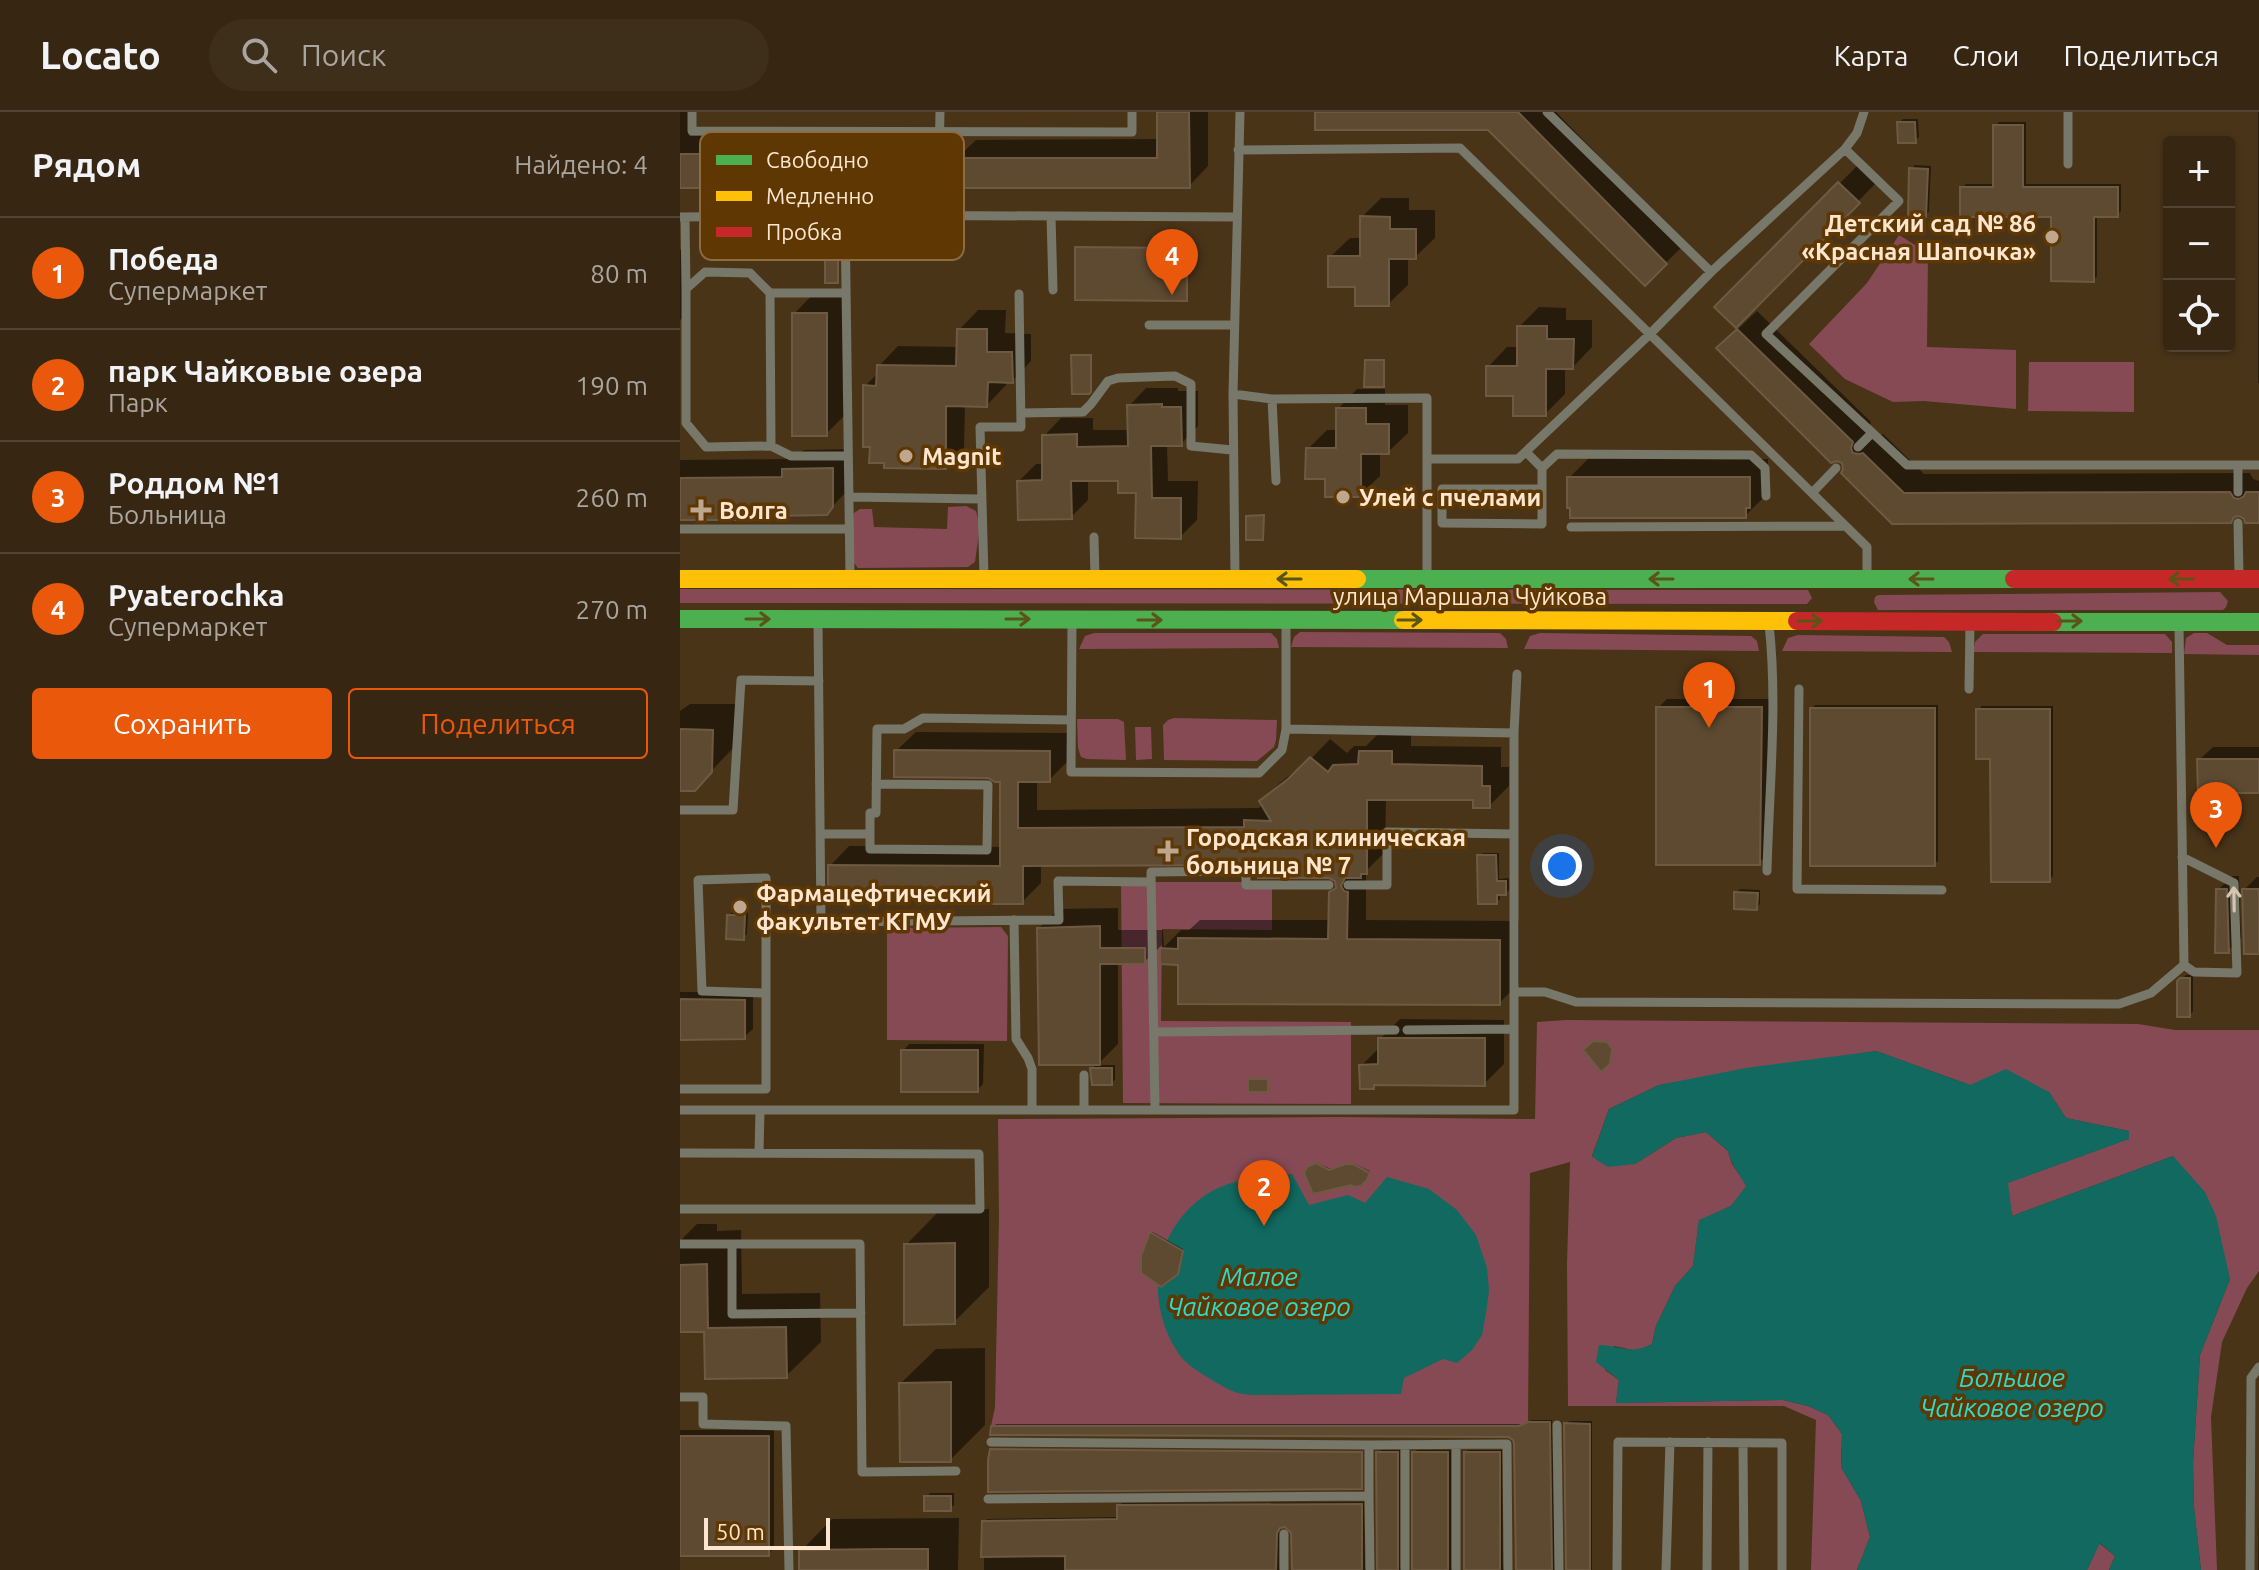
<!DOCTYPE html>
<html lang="ru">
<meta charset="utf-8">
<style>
:root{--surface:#372712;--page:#3e2f1b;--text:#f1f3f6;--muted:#aaa59f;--line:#514432;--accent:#ea580c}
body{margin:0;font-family:Ubuntu,sans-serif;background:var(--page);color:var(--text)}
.controls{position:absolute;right:24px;top:24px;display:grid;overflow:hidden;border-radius:8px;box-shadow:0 2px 6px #0004}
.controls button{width:72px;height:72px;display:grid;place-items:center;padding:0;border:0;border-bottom:2px solid var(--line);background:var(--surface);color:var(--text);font:40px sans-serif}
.scale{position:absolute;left:24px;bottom:20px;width:126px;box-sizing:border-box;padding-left:8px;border:4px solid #fde5ce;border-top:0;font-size:22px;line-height:28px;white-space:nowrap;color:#fde5ce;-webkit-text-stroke:6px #5e3703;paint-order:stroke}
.you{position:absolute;left:882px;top:754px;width:28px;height:28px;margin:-20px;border:6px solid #fff;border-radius:50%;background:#1a73e8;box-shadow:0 0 0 12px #1a73e833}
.badge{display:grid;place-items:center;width:52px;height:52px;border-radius:50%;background:var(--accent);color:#fff;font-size:26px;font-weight:700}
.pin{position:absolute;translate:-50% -66px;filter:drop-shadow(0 2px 4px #0008)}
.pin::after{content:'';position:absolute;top:42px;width:28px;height:24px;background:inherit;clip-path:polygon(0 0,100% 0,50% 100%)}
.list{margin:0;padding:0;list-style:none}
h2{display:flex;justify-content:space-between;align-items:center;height:104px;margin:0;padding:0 32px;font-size:34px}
h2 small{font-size:26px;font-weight:400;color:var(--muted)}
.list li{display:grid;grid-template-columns:52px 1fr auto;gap:24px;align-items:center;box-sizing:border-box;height:112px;padding:0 32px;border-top:2px solid var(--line)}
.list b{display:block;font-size:30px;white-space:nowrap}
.list p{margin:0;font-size:26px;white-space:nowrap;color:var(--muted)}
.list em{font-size:26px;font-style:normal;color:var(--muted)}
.actions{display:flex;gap:16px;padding:24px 32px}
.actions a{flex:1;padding:18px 0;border:2px solid var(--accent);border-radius:8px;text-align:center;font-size:28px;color:var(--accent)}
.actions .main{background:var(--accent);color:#fff}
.icon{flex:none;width:44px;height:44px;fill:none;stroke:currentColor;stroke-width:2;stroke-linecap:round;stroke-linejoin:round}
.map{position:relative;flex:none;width:1579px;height:1458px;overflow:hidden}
header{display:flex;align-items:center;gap:48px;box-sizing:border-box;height:112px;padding:0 40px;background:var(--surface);border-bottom:2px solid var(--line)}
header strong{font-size:38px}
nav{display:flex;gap:44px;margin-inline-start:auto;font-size:28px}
.search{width:560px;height:72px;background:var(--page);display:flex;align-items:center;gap:20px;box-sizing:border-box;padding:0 28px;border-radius:44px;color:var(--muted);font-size:30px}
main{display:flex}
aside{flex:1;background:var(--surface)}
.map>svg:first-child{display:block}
</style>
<header>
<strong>Locato</strong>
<div class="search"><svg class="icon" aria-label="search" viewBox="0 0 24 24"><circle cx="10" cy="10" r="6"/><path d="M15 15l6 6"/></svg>Поиск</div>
<nav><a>Карта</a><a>Слои</a><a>Поделиться</a></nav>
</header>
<main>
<aside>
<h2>Рядом<small>Найдено: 4</small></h2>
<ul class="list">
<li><span class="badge">1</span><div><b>Победа</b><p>Супермаркет</p></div><em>80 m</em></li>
<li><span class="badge">2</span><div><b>парк Чайковые озера</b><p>Парк</p></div><em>190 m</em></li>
<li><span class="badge">3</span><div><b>Роддом №1</b><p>Больница</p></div><em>260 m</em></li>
<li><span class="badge">4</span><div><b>Pyaterochka</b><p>Супермаркет</p></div><em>270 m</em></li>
</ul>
<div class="actions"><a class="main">Сохранить</a><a>Поделиться</a></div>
</aside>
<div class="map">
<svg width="1579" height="1458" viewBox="0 0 1579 1458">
<rect width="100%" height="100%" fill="#493418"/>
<path fill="#864a55" d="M1219,123L1248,141L1247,235L1336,238V297L1244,289L1213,290L1165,267L1129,232L1187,171Z
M1349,250H1454V300L1348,299Z
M286,394L296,399L300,414L295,450L288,455L178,456L174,451L172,411L174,401L180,397H192L194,415L267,417L268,395Z
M0,477L1128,478L1132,486L1127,492L0,491Z
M1540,480L1548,489L1546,495L1543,498H1198L1194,490L1195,485L1198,483Z
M620,520L820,521L826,527L828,536L611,535L614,525Z
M414,521H591L597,527L599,536L399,537L405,524Z
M860,521L1071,524L1077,529L1079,539L844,537L850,524Z
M1514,521H1527L1547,533H1579V543L1504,542L1506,526Z
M1303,522H1485L1492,530V541L1293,540L1295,530Z
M1118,523L1264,525L1269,530L1272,540L1102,539L1108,526Z
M494,606L597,608L596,628L594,635L577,649L484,648L483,613L488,608Z
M397,607H438L444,610L446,648L407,647L401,645L398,636Z
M455,615H471L472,647L456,648Z
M441,770H592V818L482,817L481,909L671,910V992L443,991Z
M321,815L328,824L327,929L207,928V816Z
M886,908L1458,912L1495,918H1579V1159L1567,1176L1542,1230L1531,1305L1537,1458H1521L1514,1396L1513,1351L1520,1243L1550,1167L1493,1044L1332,1104L1327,1071L1448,1027L1449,1019L1386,1006L1369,980L1290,973L1196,939L979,973L929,997L912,1044L955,1052L996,1026L1026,1020L1048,1039L1052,1052L1067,1074L1051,1094L1019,1109L1013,1154L995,1174L976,1214L972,1232L957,1239L934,1234L925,1258L939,1268L936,1291L1103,1288L1128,1294L1148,1303L1162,1322L1161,1355L1181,1389L1190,1425L1177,1458H1131L1136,1308L1104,1294H888L887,1152L890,1050L850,1061L848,1310L839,1314H311L315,1295L319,1106L318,1007L657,1005L855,1007L857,910Z
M1419,1431L1435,1444L1429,1458H1407Z"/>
<path fill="#11695f" d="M1196,939L1290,973L1326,957L1369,980L1386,1006L1449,1019V1027L1328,1071L1332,1104L1493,1044L1525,1080L1536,1104L1550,1167L1520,1243L1513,1351L1514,1396L1521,1458H1429L1435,1444L1420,1431L1407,1458H1177L1190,1425L1181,1389L1161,1355L1162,1322L1148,1303L1128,1294L1103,1288L936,1291L939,1268L916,1250L919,1233C943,1234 950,1243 972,1232L976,1214L995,1174L1013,1154L1019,1108L1051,1094L1066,1074L1052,1051L1048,1039L1026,1020L996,1026L955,1052L928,1055L912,1045L929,997L979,973L1066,956Z
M612,1062L629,1093L668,1083L685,1091L707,1065L749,1077L777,1098L796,1123L807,1156L809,1179L806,1201L802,1223L792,1238L777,1251L763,1247L724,1266L721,1282L573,1283C567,1282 560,1282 555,1280C544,1276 516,1259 507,1251C497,1242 490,1228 485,1215C468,1167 481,1115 524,1084C549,1066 582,1065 612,1062Z"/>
<path fill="#0007" d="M0,0H9V24L267,23V54L247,74H0Z
M479,0H528V54L509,74L276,47L296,28L479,27Z
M637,0H876L1005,132L965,171L809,16Z
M1578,0H1579V271H1578Z
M1223,7H1238L1239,25L1235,29L1219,11Z
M1319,10H1346V72H1441V99L1437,103H1417V164L1414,168L1373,103L1282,76L1286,72H1315V14Z
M1179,52L1197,70L1056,213L1037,195Z
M1235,53L1251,54L1249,99L1246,103L1231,57Z
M701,86H729V98H755V126L735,145H728V173L708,192L677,173L650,145L670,126H682V105Z
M398,135H508V185L506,187L397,136Z
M0,138H7V201L0,208Z
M133,182H166V302L146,322L114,202Z
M859,195L886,196V208H912V235L893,255H885V282L865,302L835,282L808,255L827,235H839V215Z
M298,198H326L325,221L351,222V249L332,269H326V273L307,293H285L284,336L265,355L185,274L198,261L199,254L218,234L279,235V218Z
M1077,199L1191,310L1189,316L1200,324L1203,322L1244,362L1570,361L1573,367L1579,369V409L1559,401L1213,410L1163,350L1038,236Z
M466,276H498V279H518V314L501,332H487L488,369H518L517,408L500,425L458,379L440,366L408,367V388L391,405L339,369L356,352H364V324L381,306H413V318H449V294Z
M677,277H705V293H728V321L708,340H700V364L680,383L647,365L628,337L647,318H658V297Z
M172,337L166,380L146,401H92L88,406H0V348L115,347L124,338Z
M908,347H1088V374L1085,384L1065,404L889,366Z
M987,587H1090L1087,742L1079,751L978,596Z
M10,592H58V631L14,677H0V599Z
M1135,593H1258V749L1254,752L1132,597Z
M1302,594H1373V764L1369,768L1312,645L1298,598Z
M236,620L388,621V649L369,668H357V698L579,696L583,692L581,689L601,670L630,648L650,627L667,641L674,634H686L700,620H731V634L821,635V655H829V674L809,694L795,686H706L705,740L686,759V808L839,809V872L819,891L500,851L482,850V833L464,850H438V932L417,953H435V968L431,971L412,957L418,951L359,816L379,797L438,796V818H483L484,835L501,818H509L520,808H651V781L657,775L658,769L650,764L580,751L361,752V771L342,790L312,783L150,754L169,734L322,735V668L216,639Z
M1533,635H1579V679L1519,648Z
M803,741H819V767L829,766V778L826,781H820V787L816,790L799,744Z
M1552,764H1559L1561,826L1548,839L1538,778Z
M1577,765H1579V840L1564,778Z
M1060,777L1080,778V792L1076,796L1056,781Z
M53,800H68L67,822L63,826L49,803Z
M1506,863H1513V899L1510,903L1499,870Z
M0,880H73V917L64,925L0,926Z
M720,907L824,908V952L804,972L697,971L693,975L681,954L700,935V927Z
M229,932H304L303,972L297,978L223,939Z
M638,1051L651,1057L669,1051L675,1052L690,1059L688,1065L680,1072L631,1054Z
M309,1097V1175L274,1210L226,1133L260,1098Z
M17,1112H37V1119L61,1118L62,1182L140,1181L141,1230L106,1264L26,1218H0V1129Z
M473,1120L503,1137L499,1158L472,1121Z
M305,1236V1313L270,1348L221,1271L256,1237Z
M852,1308H872L875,1458H837L836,1331L833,1324L313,1315L316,1312H843Z
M889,1309H912V1458H888L886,1312Z
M0,1318H94V1436L88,1442H0Z
M313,1337L682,1340V1373L312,1338Z
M701,1338H720V1454L721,1458H699L698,1341Z
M737,1338H771V1454L772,1458H734V1341Z
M788,1338H822L823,1454L824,1458H786V1341Z
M250,1381H274V1393L270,1397L246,1385Z
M1579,1389V1458H1578Z
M684,1390L685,1455L686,1458H613V1420L605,1412L600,1414L599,1417V1454L600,1458H304V1410L307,1407L439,1405V1394L442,1391Z
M279,1406L278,1458H121V1439L152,1407Z"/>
<path fill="#5e4a31" stroke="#6e5a42" stroke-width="2" d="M477,0H509L510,76H275L274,46H477Z
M635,0H838L987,152L965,174L808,18H635Z
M1217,10H1235L1236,31H1218Z
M1313,13H1343V75H1438V105H1414V170L1371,169V105H1280V75H1313Z
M0,42H248V76H0Z
M1229,56L1248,57L1246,105H1228Z
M1158,70L1180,91L1056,216L1034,195Z
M680,104L710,105V117H736V147H709V194H675V175H648V144H680Z
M395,135L507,136V189L395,188Z
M145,144H158V171H145Z
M112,201H147V324H112Z
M837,214H867V227H894L893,257H866V304H833V284H806V254H837Z
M277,217H307V240H332L333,271L308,270L307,295L266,294V357L204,356V351H189L190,335H183V273L196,274L197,253L276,254Z
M1057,217L1173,330L1171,336L1173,341L1179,342L1183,341L1224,381L1550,380L1554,386L1559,387L1564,384L1566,380H1579V411H1565L1564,407L1559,404L1554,405L1551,411L1212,412L1161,361L1163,357L1162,351L1157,349L1151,351L1036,236Z
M391,243H411V280L409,282H392Z
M685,248H704V275H684Z
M482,292V295H501L502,334H471L472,386H501V427L455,426L456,381H438V369H391L392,407L338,408L337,369L362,368V323L397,322V335L448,334L447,293Z
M656,296H686V312H709V342H681V385H645V367H625L626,336H656Z
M153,356V395L147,403L89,404V408H0V366L102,365V357Z
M887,365H1070V396H1066V406H890V396H887Z
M584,403L583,428H566V404Z
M976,595H1082L1080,753H976Z
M1130,596H1255V754H1130Z
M1296,597H1370V770H1311L1310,647H1296Z
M0,617L33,618L32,660L15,679H0Z
M214,638L370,639V670H338V716L564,715V708L591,709L579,689L608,667L630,645L648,660L653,653L678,652L679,639H712V652L802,654V674H810V696H793V688H687V762H681V766H665L661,774L664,779L668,780L667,827L820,828V893L498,892V853L480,852V836L498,837V826L648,827L649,780L656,776L655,769L649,766H578V753L343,754V792H310V785L148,784V753L320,754V670H315L308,666L214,665Z
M1517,647H1579V681H1518Z
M797,743H816L817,769H826V783H817V792H798Z
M1536,777H1547L1549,841H1535Z
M1562,777H1579V842H1564Z
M1054,780L1078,781L1077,798L1054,797Z
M47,803H65L64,828L46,827Z
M420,814V836H465V852H420V953H359L357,816Z
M1500,866H1510V905H1497V869Z
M0,887L65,888V927L0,928Z
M698,926H805V974L694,973V977H680L679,953L698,952Z
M913,929L927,930L932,937L930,952L921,960L903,938Z
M221,938H298V980H221Z
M410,956H432V973H412Z
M568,967H588V980H568Z
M636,1051L649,1058L666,1052H673L690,1061L687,1068L681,1074L674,1075L671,1073L633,1082L624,1061L627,1055Z
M470,1120L503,1139L498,1162L481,1175L461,1161V1144Z
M275,1131V1212L224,1213V1132Z
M27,1152L28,1216L106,1215L107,1266L25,1267L24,1220H0V1153Z
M271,1270V1350H220L219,1271Z
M848,1310H870L872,1458H836L834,1332L833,1328L828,1325L310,1323L311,1314H839Z
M884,1311L910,1312V1458H886Z
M0,1324H89V1444H0Z
M310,1337L682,1340V1377L308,1380V1348Z
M696,1340H718V1458H697Z
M732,1340H768V1458H732Z
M784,1340H820V1458H784Z
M244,1384H271V1399H244Z
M682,1392V1458H612L611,1421L605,1415L600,1416L597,1421L596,1458H385V1444L301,1445L302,1409L437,1407V1393Z
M209,1437H248V1458H119V1438Z"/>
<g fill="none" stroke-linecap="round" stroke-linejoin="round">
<path stroke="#77776a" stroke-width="9" d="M12,0V19L452,20V0
M867,0L1031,160
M1165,37L1219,89L1086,222L1227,353H1579
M558,38L780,36L1187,435V464
M1388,52V0
M165,103L170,463
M258,103L260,0
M371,104L373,178
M0,105L165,103L557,105
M5,105L6,177
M90,181L91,334L26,335L6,311V177L25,160L70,161L90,181H166
M469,213H554
M553,282L592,287
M341,301L403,300L411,292L428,269L438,266L495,264L511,272V334L552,338
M91,334L111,344H168
M1178,335L1192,321
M846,340L862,356
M747,347H838L970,222L1031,160L1165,37L1177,21L1184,0
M1558,353V380
M596,369L592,287L747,286V466
M862,377H762V411L862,412V356L877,342L1071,343L1085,356L1086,384
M1132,381L1156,356
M169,385L301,387
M1558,411L1559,463
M891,415L1165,414
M0,417H169
M414,425L415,466
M555,464L553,282L560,0
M304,465L300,315H341L339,182
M606,509V617
M138,510L141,810L379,808L378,769L471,770
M392,511L391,660L579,661L602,638L606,617L834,621
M1499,513L1504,853L1514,860L1557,861L1554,771L1502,745
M1119,577L1117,777L1262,778
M1289,577L1290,512
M0,698H53L61,568L139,569
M141,722H190V701H196L197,617H224L243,606L391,608
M190,722V737L307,738L308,673L196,672
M1087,759C1089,677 1098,593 1089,512
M668,773H707V720L834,722
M334,808L336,927L348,946L352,957V998
M834,880H865L896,890L1439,892L1471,881L1504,853
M727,918L834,917
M474,920L715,918
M404,963V998
M0,977H86V766L18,768L22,879L86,881
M0,998H834V621L837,562
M475,998L471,760L566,759V773H649
M0,1041L299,1042L300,1097H0
M79,1041L80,998
M0,1132H180L182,1360L276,1359
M52,1132V1202L181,1201
M0,1285H23V1312L106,1314L109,1458
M877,1313L879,1458
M311,1330L689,1333L827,1332L828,1458
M1063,1331L1064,1458
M689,1333V1384
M725,1333V1458
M776,1333V1458
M308,1387L689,1384L690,1458
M604,1458V1422
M937,1458L938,1330L1102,1331V1458
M986,1458L990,1330
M1027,1458L1028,1330
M1570,1458L1571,1266L1579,1255"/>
<path stroke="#4caf50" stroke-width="18" d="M677,467H1334
M0,507L723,508
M1373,510H1579"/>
<path stroke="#ffc107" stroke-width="18" d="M0,467H677
M723,508L1117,509"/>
<path stroke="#c62828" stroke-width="18" d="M1334,467H1579
M1117,509L1373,510"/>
</g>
<defs><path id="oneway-shaft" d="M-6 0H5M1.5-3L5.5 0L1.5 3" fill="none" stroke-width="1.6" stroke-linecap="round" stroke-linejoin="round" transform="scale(2)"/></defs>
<g stroke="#5a5516">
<use href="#oneway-shaft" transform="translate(609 467) rotate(180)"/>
<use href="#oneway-shaft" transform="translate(981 467) rotate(180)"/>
<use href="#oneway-shaft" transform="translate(1241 467) rotate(-180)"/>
<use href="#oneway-shaft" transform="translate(1501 467) rotate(-180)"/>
<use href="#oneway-shaft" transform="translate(78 507)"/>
<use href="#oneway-shaft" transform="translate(338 507)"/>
<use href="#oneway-shaft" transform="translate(470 508)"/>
<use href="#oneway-shaft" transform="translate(730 508)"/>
<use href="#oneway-shaft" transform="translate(1130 509)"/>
<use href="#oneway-shaft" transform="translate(1390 509)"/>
</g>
<use stroke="#d5c4b0" href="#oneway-shaft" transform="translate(1554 787) rotate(-91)"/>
<g fill="#bea78e" stroke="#5e3703" stroke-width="3">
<circle cx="1372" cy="125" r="8"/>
<circle cx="226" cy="344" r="8"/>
<circle cx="663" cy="385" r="8"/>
<path d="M17 386h8v8h8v8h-8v8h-8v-8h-8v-8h8z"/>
<path d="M484 727h8v8h8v8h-8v8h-8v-8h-8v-8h8z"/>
<circle cx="60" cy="795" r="8"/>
</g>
<g text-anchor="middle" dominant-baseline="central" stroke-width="7" stroke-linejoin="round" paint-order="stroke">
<g font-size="24" font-weight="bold" fill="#fde5ce" stroke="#5e3703" text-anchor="start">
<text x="1356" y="111" text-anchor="end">Детский сад № 86<tspan x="1356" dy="28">«Красная Шапочка»</tspan></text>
<text x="242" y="344">Magnit</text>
<text x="679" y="385">Улей с пчелами</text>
<text x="39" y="398">Волга</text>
<text x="506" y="725">Городская клиническая<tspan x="506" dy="28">больница № 7</tspan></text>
<text x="76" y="781">Фармацефтический<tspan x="76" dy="28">факультет КГМУ</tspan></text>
</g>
<g font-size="24" fill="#fde5ce" stroke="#5e3703">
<text x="790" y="484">улица Маршала Чуйкова</text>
</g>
<g font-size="26" font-style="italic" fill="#2edacb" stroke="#5e3703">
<text x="579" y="1164">Малое<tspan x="579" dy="30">Чайковое озеро</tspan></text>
<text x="1332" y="1265">Большое<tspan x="1332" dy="30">Чайковое озеро</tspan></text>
</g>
</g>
<rect x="20" y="20" width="264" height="128" rx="12" fill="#5e3703" stroke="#8e6b40" stroke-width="2"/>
<rect x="36" y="43" width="36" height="10" fill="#4caf50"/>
<rect x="36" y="79" width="36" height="10" fill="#ffc107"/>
<rect x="36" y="115" width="36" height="10" fill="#c62828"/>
<g font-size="22" fill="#fde5ce">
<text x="86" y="56">Свободно</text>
<text x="86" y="92">Медленно</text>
<text x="86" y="128">Пробка</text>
</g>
</svg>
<div class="controls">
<button>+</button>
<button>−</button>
<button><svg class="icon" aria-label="locate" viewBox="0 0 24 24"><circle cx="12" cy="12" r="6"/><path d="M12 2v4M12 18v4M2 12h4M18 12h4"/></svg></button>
</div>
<div class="scale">50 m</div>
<div class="you"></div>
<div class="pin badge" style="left:1029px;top:616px">1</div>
<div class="pin badge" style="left:584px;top:1114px">2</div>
<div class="pin badge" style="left:1536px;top:736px">3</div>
<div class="pin badge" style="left:492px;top:183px">4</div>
</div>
</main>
